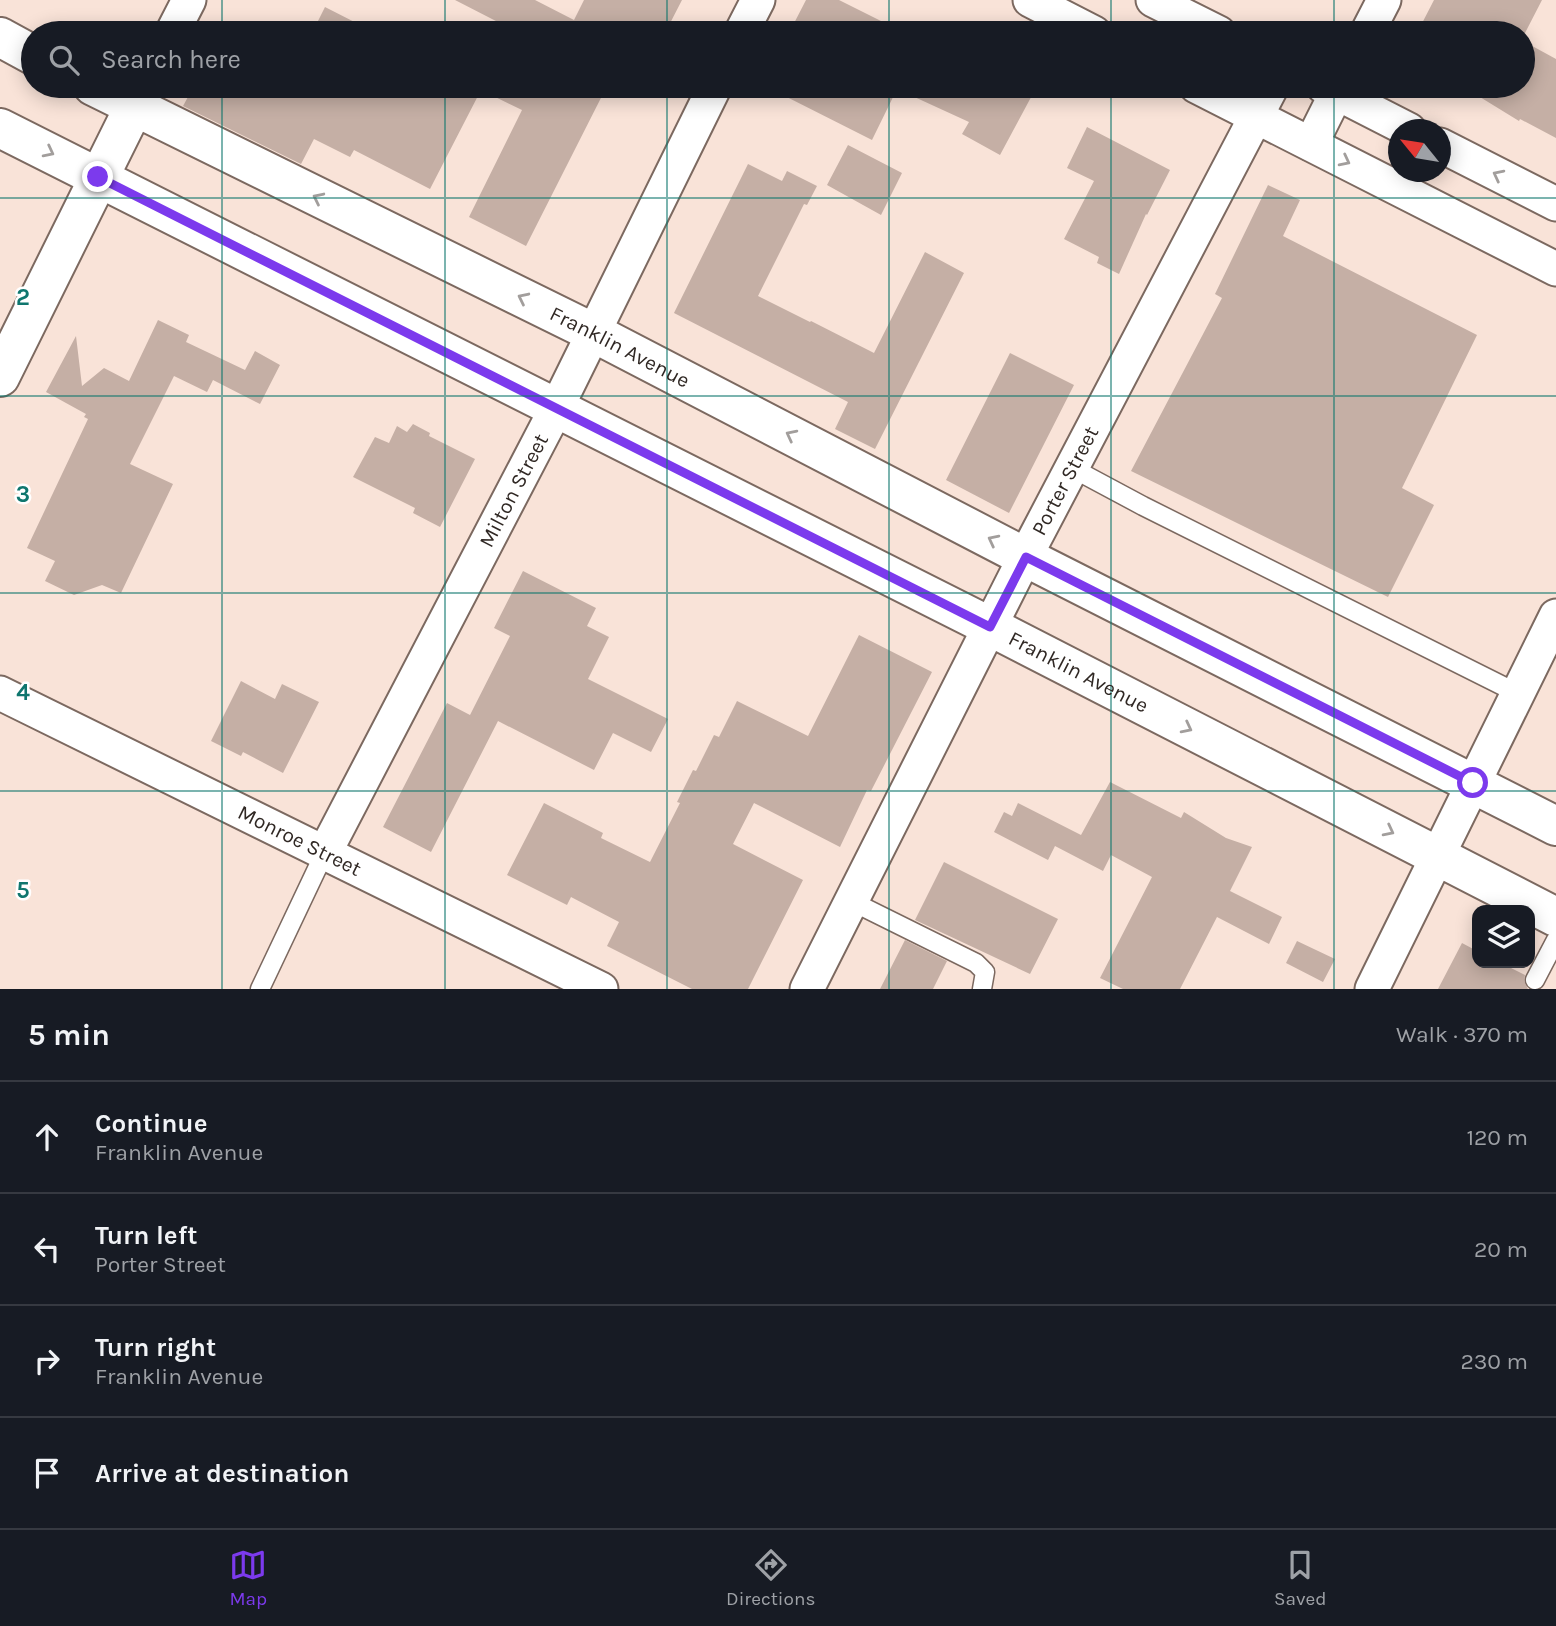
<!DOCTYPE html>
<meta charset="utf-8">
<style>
:root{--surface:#171b24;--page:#20242c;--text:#f1f3f6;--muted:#9ea1a6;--line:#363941;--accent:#7c3aed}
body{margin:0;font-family:Karla,sans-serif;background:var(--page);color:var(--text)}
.controls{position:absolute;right:21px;bottom:21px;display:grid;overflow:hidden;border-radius:14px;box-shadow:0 4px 18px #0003}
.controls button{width:63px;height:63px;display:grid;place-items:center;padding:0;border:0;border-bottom:2px solid var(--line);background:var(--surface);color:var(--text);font:35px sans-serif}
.compass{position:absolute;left:1388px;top:119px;width:63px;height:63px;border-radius:50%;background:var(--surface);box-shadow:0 4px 18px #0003;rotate:300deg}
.stop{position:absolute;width:21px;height:21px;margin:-16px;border:5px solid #7c3aed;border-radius:50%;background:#fff}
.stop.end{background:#7c3aed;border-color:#fff;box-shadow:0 2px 7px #0008}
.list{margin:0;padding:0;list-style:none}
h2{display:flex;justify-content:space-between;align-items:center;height:91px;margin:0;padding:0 28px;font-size:30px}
h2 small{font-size:23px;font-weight:400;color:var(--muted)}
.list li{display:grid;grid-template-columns:46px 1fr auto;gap:21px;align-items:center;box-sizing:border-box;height:112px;padding:0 28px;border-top:2px solid var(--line)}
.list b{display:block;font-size:26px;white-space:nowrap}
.list p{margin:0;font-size:23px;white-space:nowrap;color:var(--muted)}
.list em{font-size:23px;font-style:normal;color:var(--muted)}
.icon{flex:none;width:38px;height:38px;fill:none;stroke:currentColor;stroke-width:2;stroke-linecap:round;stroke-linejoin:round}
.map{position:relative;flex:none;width:1556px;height:989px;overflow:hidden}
.search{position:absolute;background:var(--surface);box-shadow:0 4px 18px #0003;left:21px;right:21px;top:21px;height:77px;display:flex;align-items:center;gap:18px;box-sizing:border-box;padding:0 24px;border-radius:38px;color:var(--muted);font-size:26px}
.sheet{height:539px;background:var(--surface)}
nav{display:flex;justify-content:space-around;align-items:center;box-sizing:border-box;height:98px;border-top:2px solid var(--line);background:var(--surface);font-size:19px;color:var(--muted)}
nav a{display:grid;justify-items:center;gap:4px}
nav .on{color:var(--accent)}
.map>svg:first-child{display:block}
</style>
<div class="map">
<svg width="1556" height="989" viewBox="0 0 1556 989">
<rect width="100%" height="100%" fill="#f9e3d8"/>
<path fill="#c5afa5" d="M455,0H535L574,20L584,0H682L665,33H519Z
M806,0H839L905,33H789Z
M1434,0H1542L1525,33H1417Z
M325,7L376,33H312Z
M1523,41L1556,59V138L1520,119L1519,121L1462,86H1523Z
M194,86H607L526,246L469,217L522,110L481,90L430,189L354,150L350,157L314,139L301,164L183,106Z
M765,86H1037L1000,155L962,134L969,122L897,89L872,140Z
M1087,127L1170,170L1147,215L1146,214L1119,274L1097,263L1099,257L1064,239L1094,181L1067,168Z
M848,145L902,173L881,215L827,185Z
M748,164L782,181L787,171L817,186L807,205L804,204L758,296L810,322L811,321L874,353L925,252L964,273L875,449L835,429L848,402L674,313Z
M1268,185L1300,200L1283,236L1477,335L1402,488L1434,505L1388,597L1131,471L1222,298L1215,294Z
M158,320L189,335L186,342L245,370L255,351L280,365L260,404L213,380L207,392L174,376L130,464L173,484L121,593L102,585L74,595L45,581L55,561L27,548L88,419L84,417L86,414L46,392L76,336L82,386L104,368L129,381Z
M1010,353L1074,385L1009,513L946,480Z
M413,424L430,433L429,436L475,459L440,527L413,513L415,508L353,477L375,437L389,443L397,426L407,432Z
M523,571L596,608L587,626L609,637L588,679L668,719L651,752L613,733L594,770L498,721L431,852L383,827L447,703L470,715L510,636L494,628Z
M859,635L932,672L871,791L867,790L840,847L754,803L733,844L803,880L748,989H692L607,946L619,922L571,897L567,905L507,875L544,803L603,833L601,838L650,862L680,803L677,802L693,770L696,771L714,735L719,737L737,701L808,736Z
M241,681L275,699L282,684L319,702L283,773L243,752L241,756L211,741Z
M1110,782L1181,818L1184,812L1226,838L1252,847L1230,891L1282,917L1269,944L1217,917L1180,989H1123L1100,978L1152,877L1111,855L1103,871L1055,846L1048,860L994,832L1004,812L1012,816L1018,803L1081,835Z
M944,862L1058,919L1030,974L915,920Z
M905,940L947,961L933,989H880Z
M1297,941L1335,959L1323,982L1286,963Z
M1462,943L1477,951V963H1501L1525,975L1524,981L1528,989H1438Z"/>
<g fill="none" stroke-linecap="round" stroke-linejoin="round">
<defs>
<path id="lane" d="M1072,468L1143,506L1517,693
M851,901L976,963L985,972L982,989
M1535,980L1556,940
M260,989L324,854"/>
<g id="street">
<path d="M1030,0L1094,33"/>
<path d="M1153,0L1219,33"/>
<path d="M172,33L189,0"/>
<path d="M741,33L758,0"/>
<path d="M1367,33L1384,0"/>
<path d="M1196,86L1556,269"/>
<path d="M1323,86L1409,130"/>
<path d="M1311,144L1340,86"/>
<path d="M1440,145L1556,204"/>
<path id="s1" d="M0,693L601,989"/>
<path id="s2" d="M324,854L556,409L715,86"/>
<path id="s3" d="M807,989L1025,557L1272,86"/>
<path d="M1372,989L1556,616"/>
</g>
<g id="secondary">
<path d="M0,37L33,55"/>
<path id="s4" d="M93,86L592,332L1025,557L1556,826"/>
<path id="s5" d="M0,128L991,627L1556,917"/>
<path d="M0,377L134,107"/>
</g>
</defs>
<use href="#lane" stroke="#7c6960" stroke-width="21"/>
<use href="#street" stroke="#7c6960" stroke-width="37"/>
<use href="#secondary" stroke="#7c6960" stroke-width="42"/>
<use href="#lane" stroke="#fff" stroke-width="18"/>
<use href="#street" stroke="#fff" stroke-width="33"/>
<use href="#secondary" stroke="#fff" stroke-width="38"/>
</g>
<defs><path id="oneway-chevron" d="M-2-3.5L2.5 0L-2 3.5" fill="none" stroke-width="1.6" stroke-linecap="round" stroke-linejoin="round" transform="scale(1.75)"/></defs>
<g stroke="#a29e9c">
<use href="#oneway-chevron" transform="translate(49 152) rotate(27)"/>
<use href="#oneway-chevron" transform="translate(1345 161) rotate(27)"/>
<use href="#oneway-chevron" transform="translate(1498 175) rotate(-153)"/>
<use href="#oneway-chevron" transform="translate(318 198) rotate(-154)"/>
<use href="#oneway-chevron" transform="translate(523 298) rotate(-154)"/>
<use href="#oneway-chevron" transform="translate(791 435) rotate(-153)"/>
<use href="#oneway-chevron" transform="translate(993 540) rotate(-153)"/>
<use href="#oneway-chevron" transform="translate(1187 728) rotate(27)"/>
<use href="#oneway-chevron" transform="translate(1389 831) rotate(27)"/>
</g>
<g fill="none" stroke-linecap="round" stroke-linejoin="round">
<path stroke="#7c3aed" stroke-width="9" d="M98,177L990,627L1026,557L1473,783"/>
</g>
<path fill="none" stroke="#0f766e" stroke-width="2" stroke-opacity="0.55" d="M222,0V33M445,0V33M667,0V33M889,0V33M1111,0V33M1334,0V33M222,86V989M445,86V989M667,86V989M889,86V989M1111,86V989M1334,86V989M0,198H1556M0,396H1556M0,593H1556M0,791H1556"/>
<g text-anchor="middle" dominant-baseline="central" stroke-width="5" stroke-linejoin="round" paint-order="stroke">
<g font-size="21" fill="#302824" stroke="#fff">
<text stroke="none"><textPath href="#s4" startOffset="588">Franklin Avenue</textPath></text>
<text stroke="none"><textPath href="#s3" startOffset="570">Porter Street</textPath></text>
<text stroke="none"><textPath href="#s2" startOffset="410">Milton Street</textPath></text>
<text stroke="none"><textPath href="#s5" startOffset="1208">Franklin Avenue</textPath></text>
<text stroke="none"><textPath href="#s1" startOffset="334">Monroe Street</textPath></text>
</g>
</g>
<g font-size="23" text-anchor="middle" font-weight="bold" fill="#0f766e" stroke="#fff" stroke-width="5" stroke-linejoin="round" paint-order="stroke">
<text x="23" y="305">2</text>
<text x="23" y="502">3</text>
<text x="23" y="700">4</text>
<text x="23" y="898">5</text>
</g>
</svg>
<div class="controls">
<button><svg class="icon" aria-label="layers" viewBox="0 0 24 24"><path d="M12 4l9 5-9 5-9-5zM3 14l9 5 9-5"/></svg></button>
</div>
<svg class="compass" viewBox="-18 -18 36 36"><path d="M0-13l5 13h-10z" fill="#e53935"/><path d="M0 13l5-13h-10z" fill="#9ea1a6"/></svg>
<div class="stop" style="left:1473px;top:783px"></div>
<div class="stop end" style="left:98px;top:177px"></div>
<div class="search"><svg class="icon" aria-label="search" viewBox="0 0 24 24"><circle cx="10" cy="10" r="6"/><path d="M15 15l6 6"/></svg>Search here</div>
</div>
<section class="sheet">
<h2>5 min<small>Walk · 370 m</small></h2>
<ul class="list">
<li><svg class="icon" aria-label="ahead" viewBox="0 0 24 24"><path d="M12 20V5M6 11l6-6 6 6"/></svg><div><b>Continue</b><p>Franklin Avenue</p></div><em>120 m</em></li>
<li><svg class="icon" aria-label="left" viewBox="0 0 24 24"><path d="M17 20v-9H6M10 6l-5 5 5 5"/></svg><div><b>Turn left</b><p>Porter Street</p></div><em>20 m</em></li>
<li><svg class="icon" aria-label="right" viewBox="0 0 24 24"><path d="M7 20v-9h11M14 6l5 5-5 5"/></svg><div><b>Turn right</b><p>Franklin Avenue</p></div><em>230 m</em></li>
<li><svg class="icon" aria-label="arrive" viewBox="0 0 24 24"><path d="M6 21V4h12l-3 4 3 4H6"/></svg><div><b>Arrive at destination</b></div></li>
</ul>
</section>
<nav>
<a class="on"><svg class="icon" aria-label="map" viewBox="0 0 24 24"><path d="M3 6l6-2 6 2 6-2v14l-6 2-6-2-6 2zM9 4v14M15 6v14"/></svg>Map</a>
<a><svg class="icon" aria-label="directions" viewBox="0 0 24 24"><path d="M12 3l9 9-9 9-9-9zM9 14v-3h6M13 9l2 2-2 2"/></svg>Directions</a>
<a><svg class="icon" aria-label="saved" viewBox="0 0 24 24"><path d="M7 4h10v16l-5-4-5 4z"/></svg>Saved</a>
</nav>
